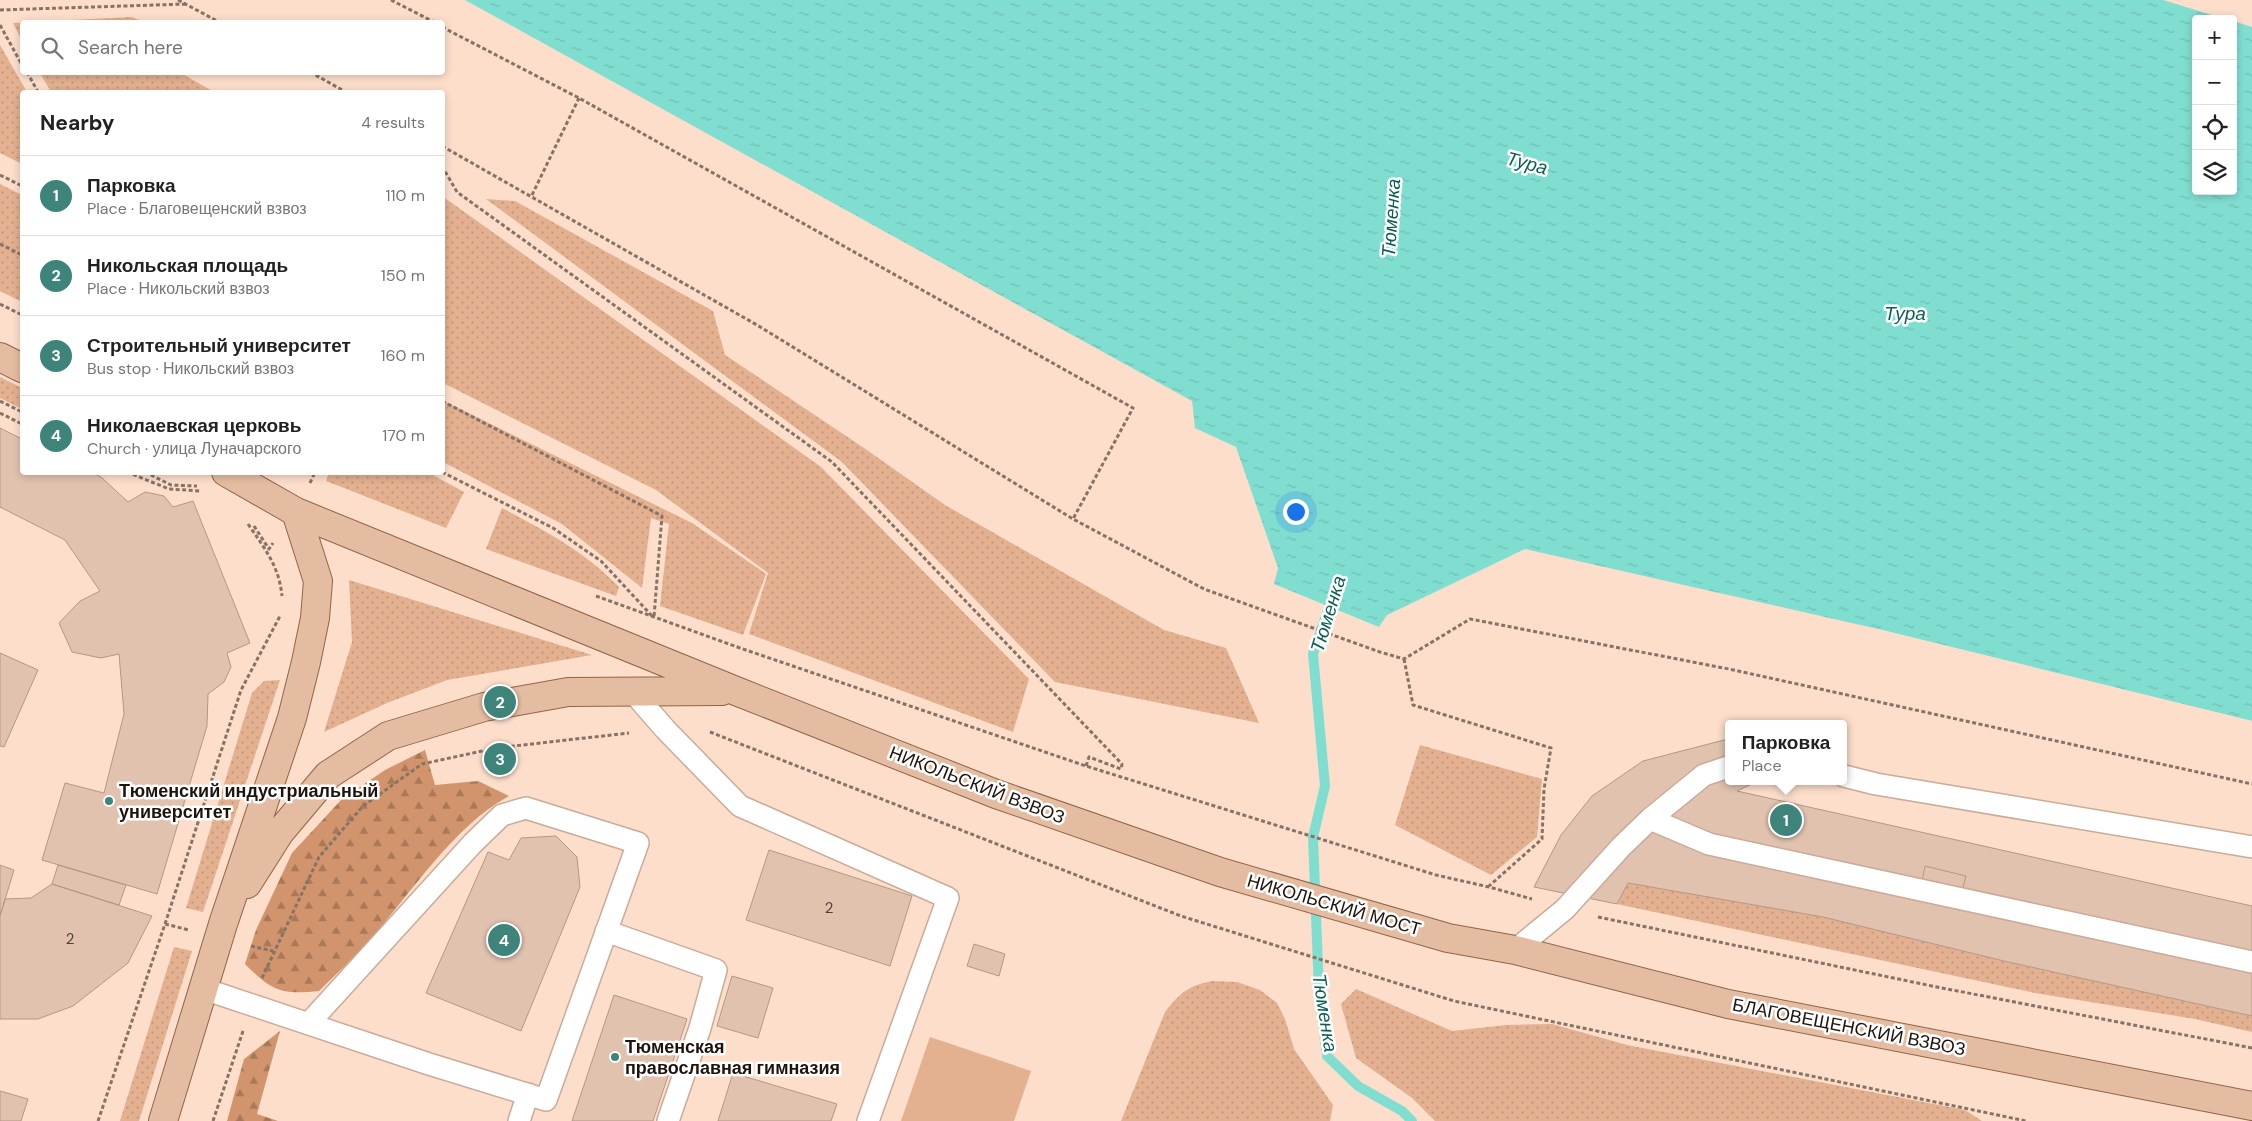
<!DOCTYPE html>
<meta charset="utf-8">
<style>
:root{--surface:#fff;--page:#f2f2f2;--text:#222;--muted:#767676;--line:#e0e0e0;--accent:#3f847b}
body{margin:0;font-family:"DM Sans",sans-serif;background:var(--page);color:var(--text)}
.controls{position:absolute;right:15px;top:15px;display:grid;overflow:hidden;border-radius:5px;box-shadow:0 2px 8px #0003}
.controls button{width:45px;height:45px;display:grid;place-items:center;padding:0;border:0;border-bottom:1px solid var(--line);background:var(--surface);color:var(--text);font:25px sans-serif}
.you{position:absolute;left:1295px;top:511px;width:18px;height:18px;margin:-12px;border:4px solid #fff;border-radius:50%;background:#1a73e8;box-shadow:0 0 0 8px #1a73e833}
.badge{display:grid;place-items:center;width:32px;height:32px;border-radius:50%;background:var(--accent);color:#fff;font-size:16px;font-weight:700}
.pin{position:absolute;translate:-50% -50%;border:2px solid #fff;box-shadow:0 1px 5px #0006}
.popup{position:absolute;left:1725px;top:720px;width:122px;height:65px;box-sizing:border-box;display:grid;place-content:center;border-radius:5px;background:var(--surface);filter:drop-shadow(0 1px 4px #0005);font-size:16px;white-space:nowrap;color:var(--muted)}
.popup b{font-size:19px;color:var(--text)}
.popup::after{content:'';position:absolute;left:50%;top:100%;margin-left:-10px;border:10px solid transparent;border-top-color:var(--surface)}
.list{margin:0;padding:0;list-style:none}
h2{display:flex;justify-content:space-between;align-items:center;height:65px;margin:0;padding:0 20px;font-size:21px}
h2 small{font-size:16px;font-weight:400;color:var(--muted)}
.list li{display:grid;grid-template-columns:32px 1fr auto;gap:15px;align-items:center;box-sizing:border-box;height:80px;padding:0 20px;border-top:1px solid var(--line)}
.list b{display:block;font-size:19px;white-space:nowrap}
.list p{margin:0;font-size:16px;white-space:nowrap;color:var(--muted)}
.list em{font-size:16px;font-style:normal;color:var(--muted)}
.icon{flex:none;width:28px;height:28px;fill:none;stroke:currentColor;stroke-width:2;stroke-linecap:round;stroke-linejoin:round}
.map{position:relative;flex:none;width:2252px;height:1121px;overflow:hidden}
.search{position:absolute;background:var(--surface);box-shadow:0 2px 8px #0003;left:20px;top:20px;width:425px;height:55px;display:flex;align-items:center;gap:12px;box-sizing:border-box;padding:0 18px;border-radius:5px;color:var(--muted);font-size:19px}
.panel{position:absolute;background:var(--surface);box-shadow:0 2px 8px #0003;left:20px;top:90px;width:425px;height:385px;border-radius:5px}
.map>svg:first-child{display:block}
</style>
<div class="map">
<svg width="2252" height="1121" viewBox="0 0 2252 1121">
<defs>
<pattern id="grass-dots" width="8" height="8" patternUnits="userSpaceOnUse" patternTransform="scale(1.25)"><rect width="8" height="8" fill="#e3b090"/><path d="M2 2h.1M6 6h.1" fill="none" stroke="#c2967b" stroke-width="1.8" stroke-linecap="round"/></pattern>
<pattern id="forest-firs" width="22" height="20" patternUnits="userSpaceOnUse" patternTransform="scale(1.25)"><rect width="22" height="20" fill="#d1946c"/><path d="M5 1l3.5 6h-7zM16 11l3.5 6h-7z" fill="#a97857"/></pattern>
<pattern id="water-ripples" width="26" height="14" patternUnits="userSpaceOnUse" patternTransform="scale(1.25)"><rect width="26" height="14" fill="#80ded0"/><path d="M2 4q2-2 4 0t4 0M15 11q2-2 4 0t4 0" fill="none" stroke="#6ebeb1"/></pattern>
</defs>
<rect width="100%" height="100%" fill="#fddecb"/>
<path fill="url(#grass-dots)" d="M132,17L143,22H22V41L13,23Z
M0,45L27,92H22V164L0,153Z
M40,73H181L214,92H51Z
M0,184L22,195V302L0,291Z
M442,196L821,467L1029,679L1013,732L749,634L768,573L656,490L443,383Z
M486,199L515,201L713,311L725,355L864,448L945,505L1164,630L1226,648L1259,723L1055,682L842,462Z
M0,377L22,388V409L0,398Z
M442,400L692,523L766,574L743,635L660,606L669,524L651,518L642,588L562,524L443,462Z
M329,473H429L464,492L446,528L326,481Z
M502,508C544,530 586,552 619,587L616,596L486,549Z
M349,580L592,655L447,680L387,703L324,732L352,642Z
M280,680L203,912L186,908L252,693L264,681Z
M1420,745L1542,779L1537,837L1491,875L1395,825Z
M1628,883L1823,917L2004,961L2252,1016V1032L2195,1019L2035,993L1617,904Z
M174,947L192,951L139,1121H120Z
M1212,981L1237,982L1260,990L1277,1003L1285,1019L1294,1049L1333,1105L1330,1121H1121L1165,1012C1180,993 1188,986 1212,981Z
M1356,989L1452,1031L1506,1025L1552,1024L1627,1045L1965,1110L1982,1121H1435L1412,1098L1356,1058L1341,1004Z"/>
<path fill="url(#forest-firs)" d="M425,750L435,785L478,781L509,796C452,827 411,894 368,942C353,959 335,975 319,991C281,995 272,991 245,964L256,930L292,853L341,800L385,770Z
M280,1031L257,1114L278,1121H227L244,1059Z"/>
<path fill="#e3b090" d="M930,1037L1031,1071L1014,1121H901Z"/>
<path fill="url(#water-ripples)" d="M465,0H2163L2225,19H2196V191H2233V21L2252,27V721L1878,629L1525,549L1387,615L1379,627L1274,584L1278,568L1236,447L1195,428L1192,401Z"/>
<path fill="#fddecb" d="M1878,629L2252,721V724L1878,632Z"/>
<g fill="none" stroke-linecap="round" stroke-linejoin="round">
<path stroke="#80ded0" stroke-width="10" d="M1333,596L1313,654L1325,786L1313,837L1319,993L1327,1056L1358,1086L1402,1111L1412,1121"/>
</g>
<path fill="#e0c2af" stroke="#b49785" d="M0,428L22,439V472H91L101,477L128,502L145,492L164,496L173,507L193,501L250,643L227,653L231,667L224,682L208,694L207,726L157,894L42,860L65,783L104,793L124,714L119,654L101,658L72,652L59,623L80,601L100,591L65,540L0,507Z
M0,653L38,670L4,747L0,746Z
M1728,739V781H1758L1737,791L2252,906V1016L2004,961L1823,917L1628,883L1617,904L1534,887L1561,835L1592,796L1643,761Z
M556,836L577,857L580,887L521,1031L426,993L488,852L509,860L521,838Z
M769,850L912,896L890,966L746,920Z
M0,865L14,870L0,916Z
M58,865L126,885L119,905L52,884Z
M1925,866L1966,876L1962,891L1922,881Z
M52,884L152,916L128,963L73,1006L38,1019H0V916L5,899L31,898Z
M974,944L1005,954L999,976L967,966Z
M732,976L773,988L758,1038L717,1026Z
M614,995L687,1019L653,1121H572Z
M733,1073L837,1104L831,1121H718Z
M0,1091L28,1099L21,1121H0Z"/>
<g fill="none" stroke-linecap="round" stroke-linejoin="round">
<defs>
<path id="service" d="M632,691L665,729L740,806L948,898L868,1121
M1844,776L1876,784L2252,847
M1650,819L1709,844L2252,962
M606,931L716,970L700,1028L668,1121
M1515,950L1565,909L1621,847L1650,819L1704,775L1728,767
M204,989L429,1064L546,1100L638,843L526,808L502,815L473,843L309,1023
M519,1121L528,1094"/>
<path id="primary" d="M0,357L22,368
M226,472L296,512L736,691L996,794L1220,872L1448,938L1515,950L1728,1004L2252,1106
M247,884L280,832L328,775L388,736L484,707L568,692L722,691
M163,1121L223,924L292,718L306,662L315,618L318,581L296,512"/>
</defs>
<use href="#service" stroke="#c9ab98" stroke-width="24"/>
<use href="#primary" stroke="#936445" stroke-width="30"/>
<path stroke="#877366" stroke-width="3" stroke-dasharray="4 2.5" stroke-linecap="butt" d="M178,0L219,22
M391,0L434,22
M0,10L186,4
M0,25L22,65
M442,27L579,98L1133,408L1073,519
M27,72L38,92
M310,72L346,92
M442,146L757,325L1073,519L1204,589L1380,652L1404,659L1470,619L1729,669L2252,784
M442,166L457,192L832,462L1122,764L1121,769L1089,757L1086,766
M0,175L22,186
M532,195L579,98
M0,244L22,255
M0,304L22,315
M0,401L22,412
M442,401L662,516L654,617
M0,413L22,424
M127,472L169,489L200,491
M145,472L171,485L197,486
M442,472L553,528L601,561L653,617
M310,483L315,472
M248,524C265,549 279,566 282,596
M254,526L269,549L273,543
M596,596L740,648L1086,766L1436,875L1489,887L1532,899
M1404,659L1413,705L1551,748L1544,789L1542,839L1489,886
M710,732L1181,916L1454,1001L2026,1121
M1598,917L1937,987L2252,1048
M165,924L189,930
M251,946L273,951
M262,978L319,857L363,806L422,764L496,748L629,733
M98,1121L165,924L241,690L280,616
M213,1121L243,1031"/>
<use href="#service" stroke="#fff" stroke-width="21"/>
<use href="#primary" stroke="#e4bca1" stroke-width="28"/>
</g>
<g fill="#3f847b" stroke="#fff" stroke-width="2">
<circle cx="109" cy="801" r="5"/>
<circle cx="615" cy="1057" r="5"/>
</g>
<g text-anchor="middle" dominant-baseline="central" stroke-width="5" stroke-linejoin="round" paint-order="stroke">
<g font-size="15" fill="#4f4036">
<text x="829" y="908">2</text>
<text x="70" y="939">2</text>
</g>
<g font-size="18" fill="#1f140d" stroke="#fff">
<text transform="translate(977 785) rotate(21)">НИКОЛЬСКИЙ ВЗВОЗ</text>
<text transform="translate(1334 905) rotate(16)">НИКОЛЬСКИЙ МОСТ</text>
<text transform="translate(1849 1027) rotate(11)">БЛАГОВЕЩЕНСКИЙ ВЗВОЗ</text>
</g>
<g font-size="18" font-weight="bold" fill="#1f140d" stroke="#fff" text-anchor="start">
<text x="119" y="791">Тюменский индустриальный<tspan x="119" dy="21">университет</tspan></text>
<text x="625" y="1047">Тюменская<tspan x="625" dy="21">православная гимназия</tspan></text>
</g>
<g font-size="19" font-style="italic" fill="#0c5e55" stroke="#fff">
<text transform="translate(1527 163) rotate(15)">Тура</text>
<text transform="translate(1391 218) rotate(-86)">Тюменка</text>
<text x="1905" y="313">Тура</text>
<text transform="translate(1328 614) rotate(-73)">Тюменка</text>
<text transform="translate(1325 1013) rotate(81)">Тюменка</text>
</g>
</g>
</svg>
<div class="controls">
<button>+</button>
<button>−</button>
<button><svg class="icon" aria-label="locate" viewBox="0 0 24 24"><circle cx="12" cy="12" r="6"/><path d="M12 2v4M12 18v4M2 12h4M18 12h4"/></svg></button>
<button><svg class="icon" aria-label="layers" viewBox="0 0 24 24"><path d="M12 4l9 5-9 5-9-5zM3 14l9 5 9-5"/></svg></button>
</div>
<div class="you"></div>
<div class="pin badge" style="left:1786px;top:820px">1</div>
<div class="popup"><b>Парковка</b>Place</div>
<div class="pin badge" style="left:500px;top:702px">2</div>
<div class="pin badge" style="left:500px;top:759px">3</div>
<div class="pin badge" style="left:504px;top:940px">4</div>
<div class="search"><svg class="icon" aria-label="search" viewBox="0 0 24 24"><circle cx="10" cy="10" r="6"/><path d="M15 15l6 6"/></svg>Search here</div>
<section class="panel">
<h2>Nearby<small>4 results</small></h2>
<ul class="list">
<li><span class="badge">1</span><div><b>Парковка</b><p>Place · Благовещенский взвоз</p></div><em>110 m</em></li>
<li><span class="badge">2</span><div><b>Никольская площадь</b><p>Place · Никольский взвоз</p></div><em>150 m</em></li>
<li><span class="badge">3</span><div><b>Строительный университет</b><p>Bus stop · Никольский взвоз</p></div><em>160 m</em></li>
<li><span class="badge">4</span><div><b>Николаевская церковь</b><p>Church · улица Луначарского</p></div><em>170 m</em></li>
</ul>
</section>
</div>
